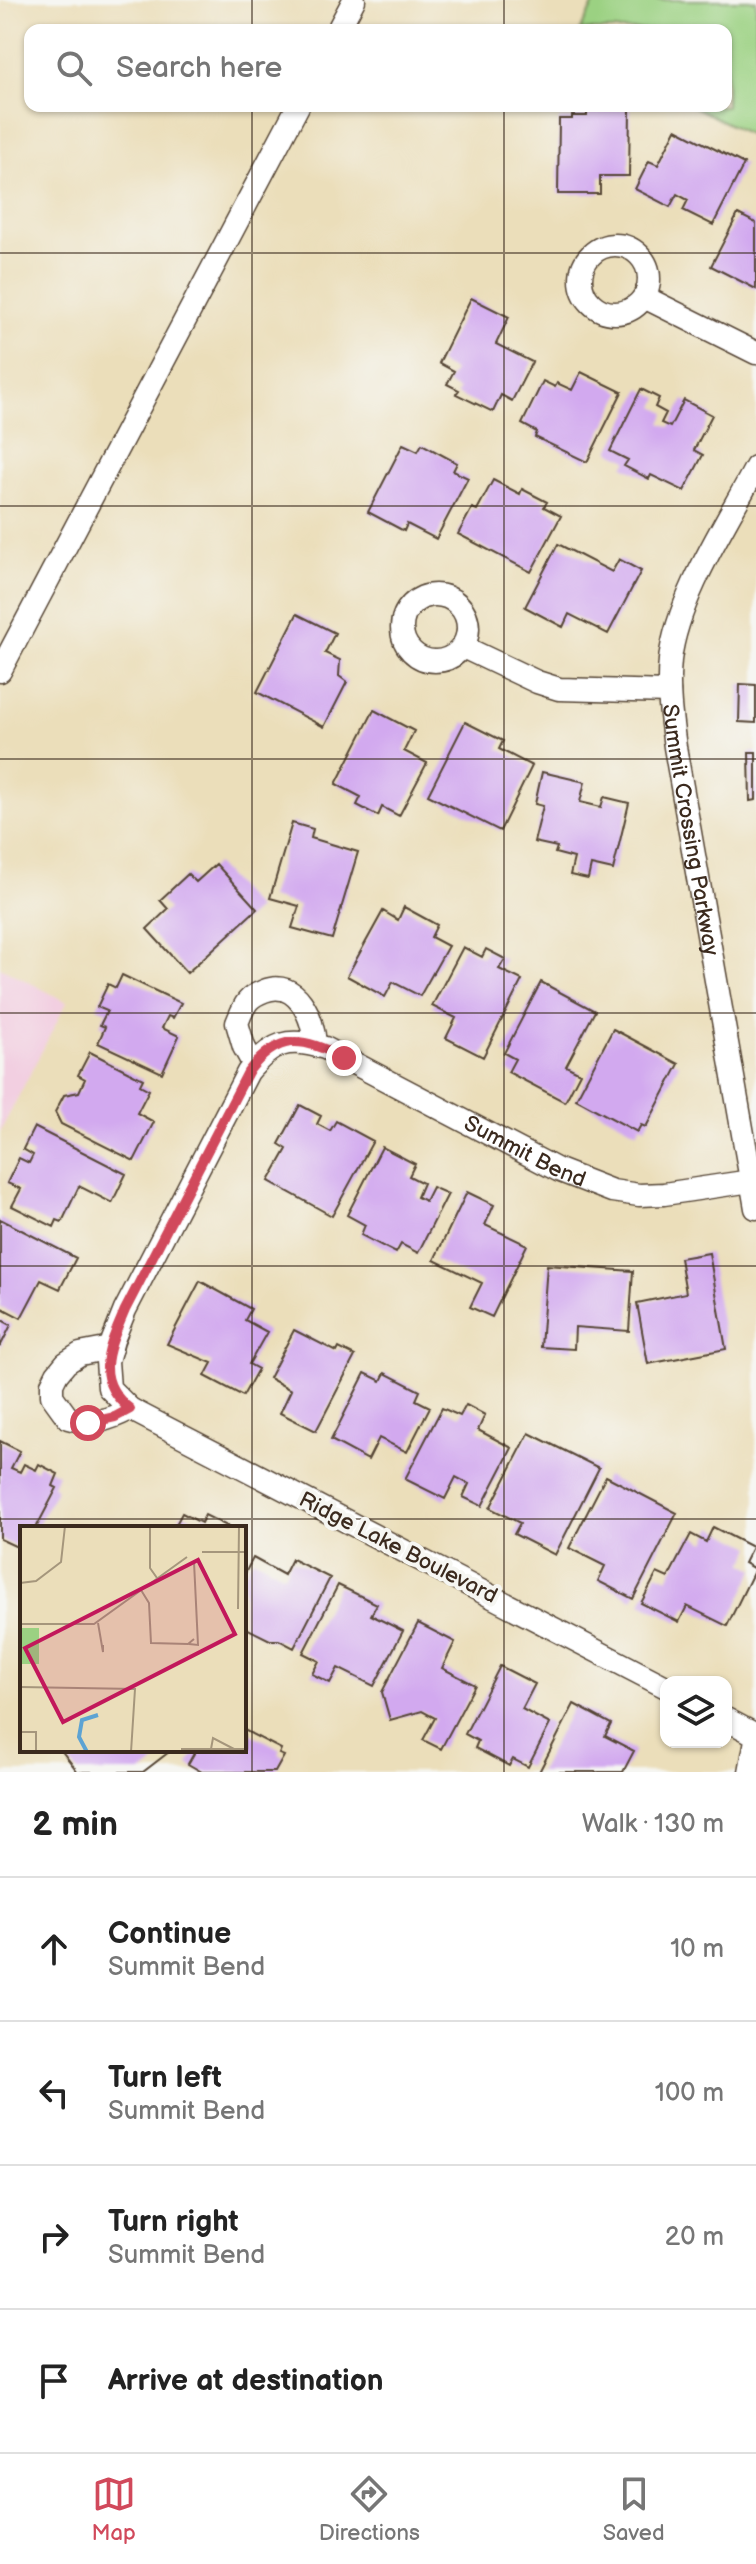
<!DOCTYPE html>
<meta charset="utf-8">
<style>
:root{--surface:#fff;--page:#f2f2f2;--text:#222;--muted:#767676;--line:#e0e0e0;--accent:#d1495b}
body{margin:0;font-family:"Balsamiq Sans",sans-serif;background:var(--page);color:var(--text)}
.controls{position:absolute;right:24px;bottom:24px;display:grid;overflow:hidden;border-radius:16px;box-shadow:0 2px 6px #0004}
.controls button{width:72px;height:72px;display:grid;place-items:center;padding:0;border:0;border-bottom:2px solid var(--line);background:var(--surface);color:var(--text);font:40px sans-serif}
.stop{position:absolute;width:24px;height:24px;margin:-18px;border:6px solid #d1495b;border-radius:50%;background:#fff}
.stop.end{background:#d1495b;border-color:#fff;box-shadow:0 2px 8px #0008}
.list{margin:0;padding:0;list-style:none}
h2{display:flex;justify-content:space-between;align-items:center;height:104px;margin:0;padding:0 32px;font-size:34px}
h2 small{font-size:26px;font-weight:400;color:var(--muted)}
.list li{display:grid;grid-template-columns:52px 1fr auto;gap:24px;align-items:center;box-sizing:border-box;height:144px;padding:0 32px;border-top:2px solid var(--line)}
.list b{display:block;font-size:30px;white-space:nowrap}
.list p{margin:0;font-size:26px;white-space:nowrap;color:var(--muted)}
.list em{font-size:26px;font-style:normal;color:var(--muted)}
.icon{flex:none;width:44px;height:44px;fill:none;stroke:currentColor;stroke-width:2;stroke-linecap:round;stroke-linejoin:round}
.map{position:relative;flex:none;width:756px;height:1772px;overflow:hidden}
.search{position:absolute;background:var(--surface);box-shadow:0 2px 6px #0004;left:24px;right:24px;top:24px;height:88px;display:flex;align-items:center;gap:20px;box-sizing:border-box;padding:0 28px;border-radius:16px;color:var(--muted);font-size:30px}
.sheet{height:680px;background:var(--surface)}
nav{display:flex;justify-content:space-around;align-items:center;box-sizing:border-box;height:112px;border-top:2px solid var(--line);background:var(--surface);font-size:22px;color:var(--muted)}
nav a{display:grid;justify-items:center;gap:4px}
nav .on{color:var(--accent)}
.map>svg:first-child{display:block}
</style>
<div class="map">
<svg width="756" height="1772" viewBox="0 0 756 1772">
<rect width="100%" height="100%" fill="#f6f6f2"/>
<filter id="ink" filterUnits="userSpaceOnUse"><feTurbulence type="fractalNoise" baseFrequency=".0125" numOctaves="2"/><feDisplacementMap in="SourceGraphic" scale="16" xChannelSelector="R" yChannelSelector="G"/><feConvolveMatrix kernelMatrix="1 2 1 2 8 2 1 2 1" color-interpolation-filters="sRGB"/></filter>
<filter id="wash" filterUnits="userSpaceOnUse"><feTurbulence type="fractalNoise" baseFrequency=".006" numOctaves="4" result="noise"/><feDisplacementMap in="SourceGraphic" scale="32" xChannelSelector="R" yChannelSelector="G"/><feGaussianBlur stdDeviation="1.8" result="paint"/><feColorMatrix in="noise" values="0 0 0 0 0 0 0 0 0 0 0 0 0 0 0 0 0 1.4 0 .05"/><feComposite in="paint" operator="in"/></filter>
<g filter="url(#wash)">
<rect width="100%" height="100%" fill="#ebdeba"/>
<path fill="#f2cfe1" d="M0,967L67,1002L0,1132Z"/>
<path fill="#9bd182" stroke="#6b7e50" stroke-width="2" d="M596,0H756V138L693,106H726V30H580Z"/>
<g id="blocks">
<path fill="#d2a9ef" d="M587,109H630L629,176H600V194H558L559,119H572V116H587Z
M676,129L744,164L713,225L683,210L688,200L677,194L670,207L635,189L649,161L658,165Z
M738,214L756,223V289L711,266Z
M471,298L509,317L496,344L532,362L512,401L501,395L493,412L456,394L459,390L447,384L454,371L439,363Z
M581,372L622,392L587,462L535,437L537,432L522,424L543,381L555,387L557,383L572,390Z
M641,389L659,398L655,407L666,413L661,423L670,427L684,400L712,415L694,450L703,455L684,491L651,475L649,479L624,466L628,460L610,451Z
M403,444L418,451L422,444L457,463L453,471L468,478L436,539L407,524L404,531L368,512Z
M493,480L520,494L522,489L547,502L544,507L561,516L531,572L458,534L472,508L477,510Z
M558,544L612,572L619,559L641,571L608,634L569,614L563,627L525,607Z
M297,614L335,633L325,653L340,660L339,676L347,682L324,727L257,692Z
M740,684L756,685V723L739,722Z
M374,710L414,731L404,751L427,763L399,816L382,807L378,816L357,805L361,797L336,784Z
M465,722L503,741L499,749L532,766L500,831L428,795Z
M749,752H756V800L750,801Z
M542,772L585,782L580,802L601,807L604,797L629,803L613,870L591,865L588,879L570,875L574,858L555,853L557,847L534,842L543,806L535,804Z
M292,823L313,829L311,838L358,852L332,939L292,928L299,906L270,898Z
M216,864L257,909L187,973L147,929L168,909L160,900L188,874L196,882Z
M404,907L437,925L431,937L448,946L420,996L393,982L385,997L347,976L383,911L398,920Z
M463,947L482,957L486,949L505,959L499,969L522,980L483,1057L446,1038L456,1018L432,1006Z
M122,975L181,1003L173,1018L168,1016L162,1028L179,1036L162,1073L98,1043L105,1027L100,1025L107,1011L97,1007L108,984L116,988Z
M541,982L595,1011L566,1066L580,1073L565,1102L508,1072L515,1059L504,1053Z
M613,1029L679,1064L646,1127L641,1125L637,1132L576,1099Z
M90,1052L143,1079L140,1085L149,1090L137,1113L154,1122L134,1161L61,1124L55,1112L64,1095L79,1092L85,1079L78,1075Z
M300,1105L321,1116L317,1124L330,1131L336,1121L373,1141L332,1216L269,1181L287,1149L279,1144Z
M34,1127L126,1174L112,1203L79,1186L62,1222L57,1220L54,1227L12,1206L21,1189L7,1183L19,1158L29,1163L33,1155L23,1149Z
M382,1147L415,1164L409,1176L423,1183L417,1197L425,1201L432,1187L448,1194L418,1253L401,1244L396,1253L361,1235L365,1225L347,1215Z
M467,1192L494,1205L485,1225L527,1245L492,1317L470,1307L482,1283L434,1260Z
M0,1219L76,1258L60,1289L41,1280L21,1318L0,1307Z
M709,1253L726,1349L648,1364L637,1303L686,1293L680,1258Z
M547,1265L633,1271L629,1331L575,1327L574,1349L541,1347Z
M200,1281L251,1309L245,1320L267,1332L249,1364L258,1369L243,1396L205,1376L212,1363L167,1344Z
M0,1319L11,1325L0,1347Z
M294,1330L337,1352L339,1348L355,1356L316,1431L280,1413L291,1390L269,1378Z
M365,1373L381,1381L385,1373L420,1391L416,1400L430,1407L407,1452L379,1438L368,1460L331,1440Z
M466,1405L485,1415L478,1430L512,1448L482,1506L463,1497L469,1484L456,1477L445,1499L405,1479L442,1408L460,1416Z
M529,1433L599,1468L555,1555L514,1534L520,1523L490,1508Z
M0,1441L20,1451L11,1468L20,1472L24,1464L36,1470L39,1464L58,1474L53,1486L57,1488L36,1528H22V1541L19,1548L0,1539Z
M606,1476L677,1513L633,1599L598,1581L605,1566L569,1548Z
M182,1513L201,1523L205,1515L231,1528H174Z
M713,1527L752,1547L744,1563L755,1569L727,1626L687,1606L679,1622L641,1603L657,1573L668,1578L691,1534L706,1542Z
M253,1558L284,1575L292,1559L330,1578L294,1648L279,1640H270L244,1627V1575Z
M338,1585L377,1604L371,1615L403,1631L374,1686L338,1668L330,1683L312,1674L319,1661L303,1653Z
M418,1623L455,1642L442,1668L475,1685L441,1749L423,1740L435,1718L422,1711L390,1720L382,1692Z
M500,1666L535,1684L522,1709L550,1724L528,1767L513,1759L509,1766L475,1748L478,1741L465,1734Z
M574,1704L611,1724L605,1736L634,1751L623,1772H539Z
M244,1730L281,1749L279,1754L284,1756L275,1772H202L188,1764L196,1750H244Z
M61,1750H168L169,1752L143,1772H78Z"/>
</g>
</g>
<g filter="url(#ink)">
<use href="#blocks" fill-opacity="0" stroke="#554535" stroke-width="2"/>
<g fill="none" stroke-linecap="round" stroke-linejoin="round">
<defs>
<g id="street">
<path d="M338,30L354,0"/>
<circle cx="615" cy="279" r="34"/>
<path d="M644,297L756,353"/>
<path id="s1" d="M756,467C727,522 677,598 670,660C667,689 671,718 675,747L756,1208"/>
<circle cx="435" cy="628" r="33"/>
<path d="M463,647L537,682L559,689L669,692"/>
<path d="M0,671L298,106"/>
<path d="M254,1065L244,1047L237,1023C240,1016 243,1007 248,1001C252,996 259,993 264,991C297,977 314,1019 315,1045"/>
<path d="M111,1348L80,1354L66,1363L57,1374L52,1384V1396L68,1418C93,1425 107,1421 130,1409"/>
<path id="s2" d="M666,1687L130,1409L109,1388L107,1361L113,1340L125,1310L248,1072C272,1042 288,1037 325,1048L558,1170L612,1191L639,1195L664,1194L751,1181"/>
<path d="M726,1719L756,1735"/>
<path d="M750,1772L756,1740"/>
</g>
</defs>
<use href="#street" stroke="#554535" stroke-width="25"/>
<use href="#street" stroke="#fff" stroke-width="22"/>
</g>
</g>
<g fill="none" stroke-linecap="round" stroke-linejoin="round" filter="url(#ink)">
<path stroke="#d1495b" stroke-width="10" d="M88,1423L115,1417L130,1409C92,1379 109,1348 125,1310L248,1072C279,1032 302,1037 344,1058"/>
</g>
<path fill="none" stroke="#3b2a1e" stroke-width="2" stroke-opacity="0.55" d="M252,0V30M504,0V30M252,106V1772M504,106V1772M0,253H756M0,506H756M0,759H756M0,1013H756M0,1266H756M0,1519H756"/>
<g text-anchor="middle" dominant-baseline="central" stroke-width="8" stroke-linejoin="round" paint-order="stroke">
<g font-size="22" fill="#3b2a1e" stroke="#f6f6f2">
<text stroke="none"><textPath href="#s1" startOffset="384">Summit Crossing Parkway</textPath></text>
<text stroke="none"><textPath href="#s2" startOffset="1296">Summit Bend</textPath></text>
<text transform="translate(398 1548) rotate(27)">Ridge Lake Boulevard</text>
</g>
</g>
<g transform="translate(20 1526)">
<rect width="226" height="226" fill="#ebdeba"/>
<path d="M0,102H19V138H0Z" fill="#9bd182"/>
<path fill="none" stroke="#5da3d3" stroke-width="4" d="M67,226L59,211L62,194L78,189"/>
<path fill="none" stroke="#a5967c" stroke-width="2" d="M130,0V42L137,52M182,26H226M0,57L16,55L41,36L45,0M121,64L129,77L131,117L168,118L174,113M218,83L219,0M78,97L83,126V119M0,98H74L167,31M169,118L178,119L174,36M0,161L115,163L111,226M0,206H16V226M161,223H226M191,223L193,212L214,223"/>
<path fill="#c2185b" fill-opacity="0.15" stroke="#c2185b" stroke-width="4" d="M178,34L215,108L43,196L5,122Z"/>
<rect width="226" height="226" fill="none" stroke="#3b2a1e" stroke-width="4"/>
</g>
</svg>
<div class="controls">
<button><svg class="icon" aria-label="layers" viewBox="0 0 24 24"><path d="M12 4l9 5-9 5-9-5zM3 14l9 5 9-5"/></svg></button>
</div>
<div class="stop" style="left:88px;top:1423px"></div>
<div class="stop end" style="left:344px;top:1058px"></div>
<div class="search"><svg class="icon" aria-label="search" viewBox="0 0 24 24"><circle cx="10" cy="10" r="6"/><path d="M15 15l6 6"/></svg>Search here</div>
</div>
<section class="sheet">
<h2>2 min<small>Walk · 130 m</small></h2>
<ul class="list">
<li><svg class="icon" aria-label="ahead" viewBox="0 0 24 24"><path d="M12 20V5M6 11l6-6 6 6"/></svg><div><b>Continue</b><p>Summit Bend</p></div><em>10 m</em></li>
<li><svg class="icon" aria-label="left" viewBox="0 0 24 24"><path d="M17 20v-9H6M10 6l-5 5 5 5"/></svg><div><b>Turn left</b><p>Summit Bend</p></div><em>100 m</em></li>
<li><svg class="icon" aria-label="right" viewBox="0 0 24 24"><path d="M7 20v-9h11M14 6l5 5-5 5"/></svg><div><b>Turn right</b><p>Summit Bend</p></div><em>20 m</em></li>
<li><svg class="icon" aria-label="arrive" viewBox="0 0 24 24"><path d="M6 21V4h12l-3 4 3 4H6"/></svg><div><b>Arrive at destination</b></div></li>
</ul>
</section>
<nav>
<a class="on"><svg class="icon" aria-label="map" viewBox="0 0 24 24"><path d="M3 6l6-2 6 2 6-2v14l-6 2-6-2-6 2zM9 4v14M15 6v14"/></svg>Map</a>
<a><svg class="icon" aria-label="directions" viewBox="0 0 24 24"><path d="M12 3l9 9-9 9-9-9zM9 14v-3h6M13 9l2 2-2 2"/></svg>Directions</a>
<a><svg class="icon" aria-label="saved" viewBox="0 0 24 24"><path d="M7 4h10v16l-5-4-5 4z"/></svg>Saved</a>
</nav>
